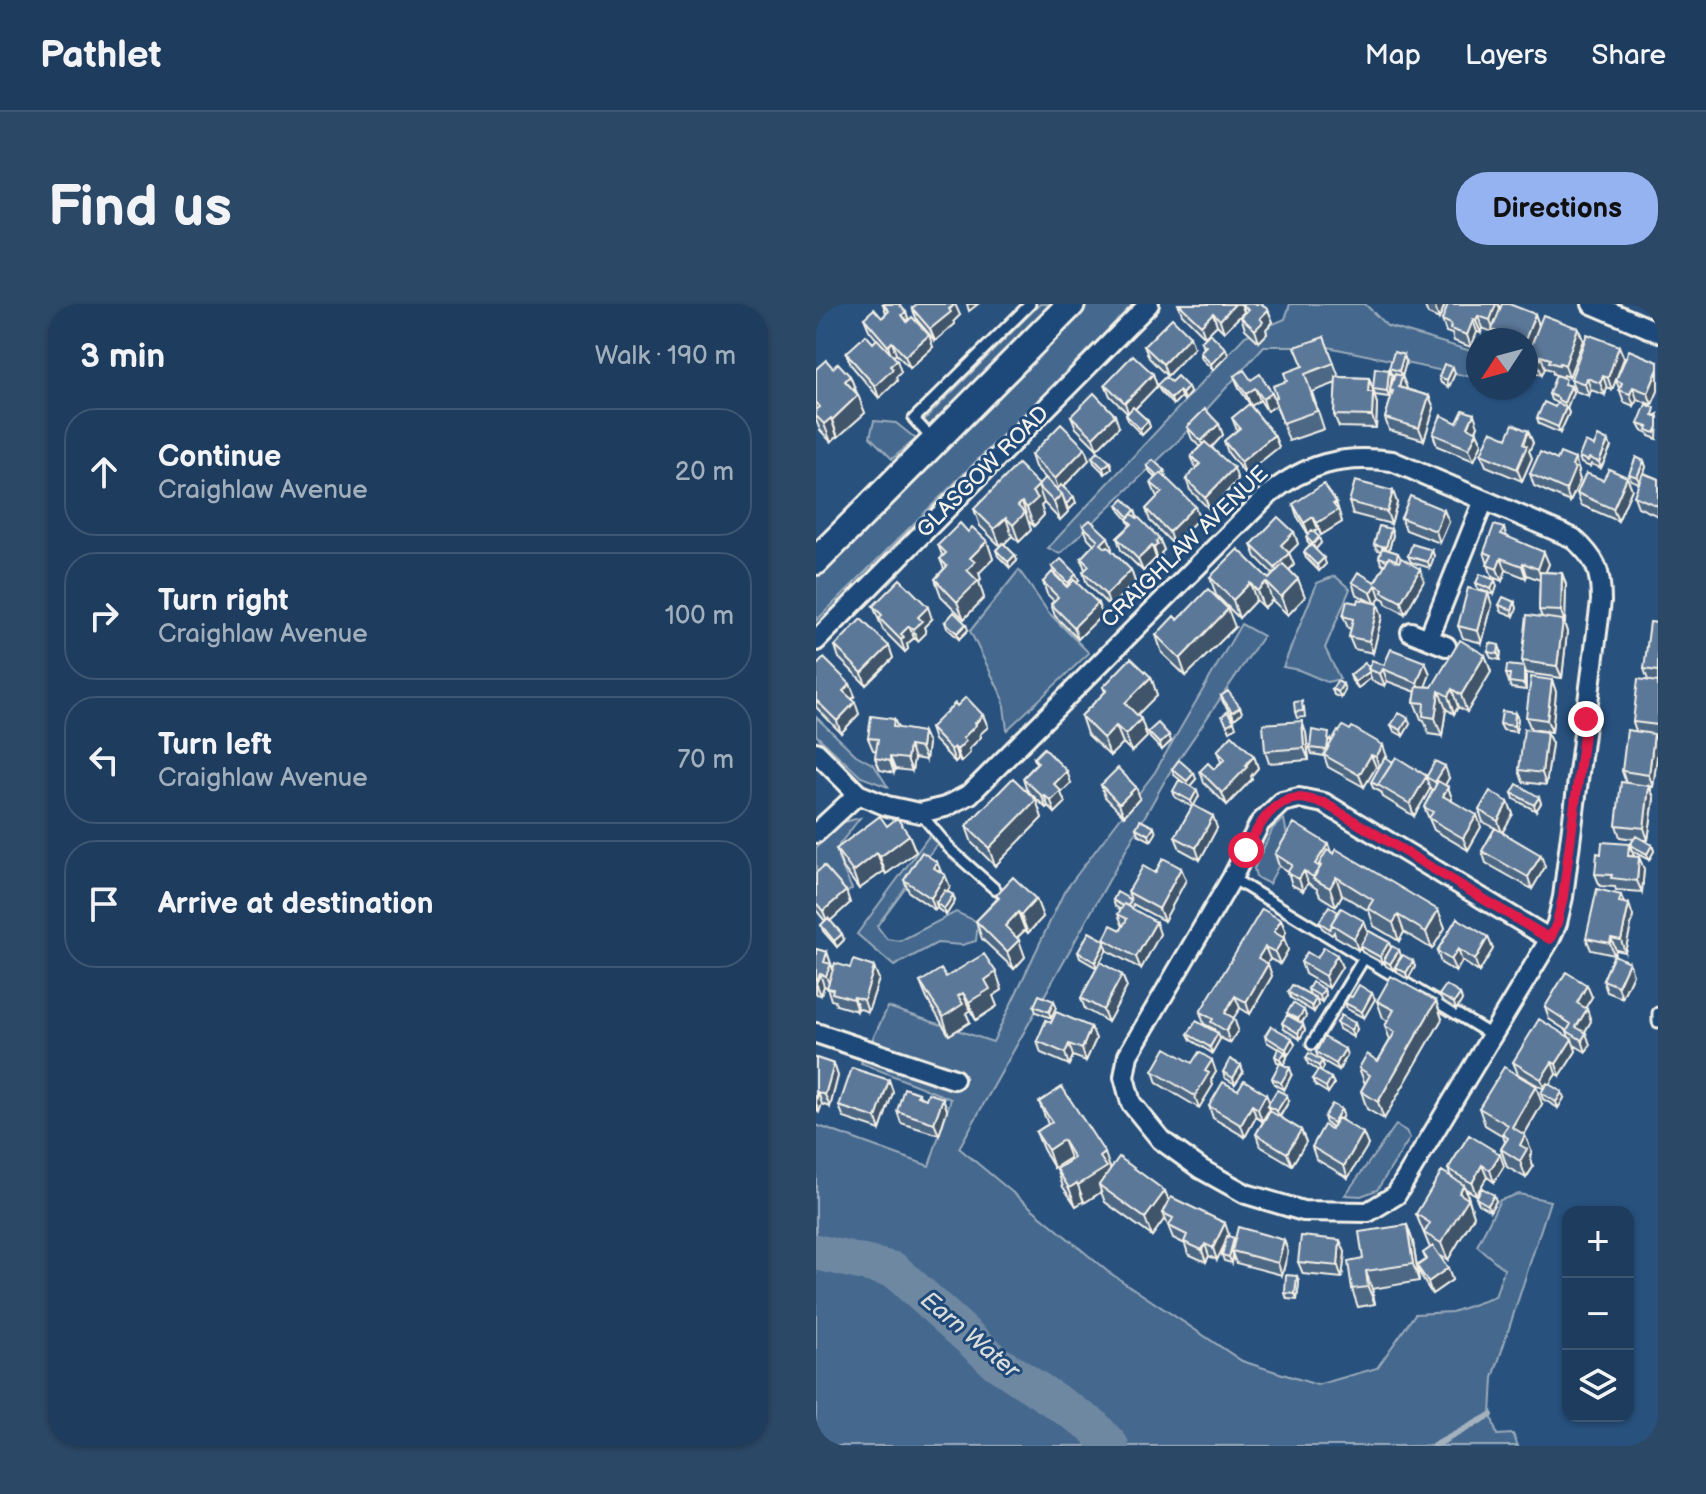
<!DOCTYPE html>
<meta charset="utf-8">
<style>
:root{--surface:#1e3d5e;--page:#2b4867;--text:#f1f3f6;--muted:#a1aebc;--line:#3c5673;--accent:#95b2f1}
body{margin:0;font-family:"Balsamiq Sans",sans-serif;background:var(--page);color:var(--text)}
.controls{position:absolute;right:24px;bottom:24px;display:grid;overflow:hidden;border-radius:16px;box-shadow:0 2px 6px #0004}
.controls button{width:72px;height:72px;display:grid;place-items:center;padding:0;border:0;border-bottom:2px solid var(--line);background:var(--surface);color:var(--text);font:40px sans-serif}
.compass{position:absolute;left:650px;top:24px;width:72px;height:72px;border-radius:50%;background:var(--surface);box-shadow:0 2px 6px #0004;rotate:234deg}
.stop{position:absolute;width:24px;height:24px;margin:-18px;border:6px solid #e11d48;border-radius:50%;background:#fff}
.stop.end{background:#e11d48;border-color:#fff;box-shadow:0 2px 8px #0008}
.list{margin:0;padding:0;list-style:none}
h2{display:flex;justify-content:space-between;align-items:center;height:104px;margin:0;padding:0 32px;font-size:34px}
h2 small{font-size:26px;font-weight:400;color:var(--muted)}
.list li{display:grid;grid-template-columns:52px 1fr auto;gap:24px;align-items:center;box-sizing:border-box;height:128px;margin:0 16px 16px;padding:0 16px;border:2px solid var(--line);border-radius:32px}
.list b{display:block;font-size:30px;white-space:nowrap}
.list p{margin:0;font-size:26px;white-space:nowrap;color:var(--muted)}
.list em{font-size:26px;font-style:normal;color:var(--muted)}
.icon{flex:none;width:44px;height:44px;fill:none;stroke:currentColor;stroke-width:2;stroke-linecap:round;stroke-linejoin:round}
.map{position:relative;flex:none;width:842px;height:1142px;overflow:hidden;border-radius:32px}
header{display:flex;align-items:center;gap:48px;box-sizing:border-box;height:112px;padding:0 40px;background:var(--surface);border-bottom:2px solid var(--line)}
header strong{font-size:38px}
nav{display:flex;gap:44px;margin-inline-start:auto;font-size:28px}
.intro{display:flex;align-items:center;justify-content:space-between;box-sizing:border-box;height:192px;padding:0 48px}
h1{margin:0;font-size:56px}
.button{padding:20px 36px;border-radius:32px;background:var(--accent);color:#111;font-size:28px;font-weight:700}
main{display:flex;gap:48px;padding:0 48px}
aside{flex:1;background:var(--surface);border-radius:32px;box-shadow:0 2px 6px #0004}
.map>svg:first-child{display:block}
</style>
<header>
<strong>Pathlet</strong>
<nav><a>Map</a><a>Layers</a><a>Share</a></nav>
</header>
<div class="intro"><h1>Find us</h1><a class="button">Directions</a></div>
<main>
<aside>
<h2>3 min<small>Walk · 190 m</small></h2>
<ul class="list">
<li><svg class="icon" aria-label="ahead" viewBox="0 0 24 24"><path d="M12 20V5M6 11l6-6 6 6"/></svg><div><b>Continue</b><p>Craighlaw Avenue</p></div><em>20 m</em></li>
<li><svg class="icon" aria-label="right" viewBox="0 0 24 24"><path d="M7 20v-9h11M14 6l5 5-5 5"/></svg><div><b>Turn right</b><p>Craighlaw Avenue</p></div><em>100 m</em></li>
<li><svg class="icon" aria-label="left" viewBox="0 0 24 24"><path d="M17 20v-9H6M10 6l-5 5 5 5"/></svg><div><b>Turn left</b><p>Craighlaw Avenue</p></div><em>70 m</em></li>
<li><svg class="icon" aria-label="arrive" viewBox="0 0 24 24"><path d="M6 21V4h12l-3 4 3 4H6"/></svg><div><b>Arrive at destination</b></div></li>
</ul>
</aside>
<div class="map">
<svg width="842" height="1142" viewBox="0 0 842 1142">
<rect width="100%" height="100%" fill="#28517e"/>
<filter id="ink" filterUnits="userSpaceOnUse"><feTurbulence type="fractalNoise" baseFrequency=".0125" numOctaves="2"/><feDisplacementMap in="SourceGraphic" scale="16" xChannelSelector="R" yChannelSelector="G"/><feConvolveMatrix kernelMatrix="1 2 1 2 8 2 1 2 1" color-interpolation-filters="sRGB"/></filter>
<g filter="url(#ink)">
<path fill="#45688e" stroke="#9cacbb" stroke-width="2" d="M224,0H236L114,123L108,116Z
M269,0H318L0,317V270Z
M474,0H549L571,22L662,49V67L656,73L507,42H448L363,136L244,250L232,244L429,32L469,15Z
M58,117L80,119L100,135L76,155L54,133Z
M203,266L233,309L273,349L191,426L187,394L154,327Z
M519,272L534,285L509,344L524,375L511,378L483,366L467,363L501,279Z
M425,320L447,332L352,471L143,844L291,967L426,1057L501,1081L561,1064L599,1010L636,1008L679,993L688,965L661,942L684,896L703,890L734,897L677,1074L675,1111L681,1131L697,1130L702,1142H0V821L113,862L135,795L45,759L72,703L177,738L248,588L339,468Z
M0,413L40,451L58,461L72,483L45,473L0,431Z
M44,514L23,541L22,554L36,585L30,589L0,568V544L24,519Z
M468,515L473,542L453,580L440,573L438,564L457,524Z
M113,532L121,540L61,622L71,635L84,637L140,608L162,618L160,637L146,641L121,639L78,662L41,630Z
M580,821L590,827L594,834L561,886L545,892L529,891Z"/>
<g fill="none" stroke-linecap="round" stroke-linejoin="round">
<path stroke="#a4b2be" stroke-width="6" d="M618,1142L675,1111"/>
<path stroke="#6e88a2" stroke-width="36" d="M0,948L78,966L181,1059L276,1121L295,1142"/>
<defs>
<path id="lane" d="M118,137L98,115L214,0
M104,509L135,546L180,586
M416,574L677,732
M842,709V718
M496,740L548,654"/>
<path id="street" d="M776,0L842,28
M595,328L630,342
M613,334L668,196
M0,337L333,0
M0,448L42,490L71,502L104,509L129,503L154,490L451,192C489,160 527,150 576,157L757,234C780,255 785,266 785,297L747,593L741,619L734,635L580,891L552,908L487,907L430,890L385,865L345,836L315,799L308,773L312,751L416,574L444,519L466,498L483,494L508,499L734,635
M0,529L42,490
M0,729L138,775"/>
<path id="secondary" d="M0,257L255,0"/>
</defs>
<use href="#lane" stroke="#f4f1e8" stroke-width="15"/>
<use href="#street" stroke="#f4f1e8" stroke-width="24"/>
<use href="#secondary" stroke="#f4f1e8" stroke-width="32"/>
<use href="#lane" stroke="#1f4a7a" stroke-width="9"/>
<use href="#street" stroke="#1f4a7a" stroke-width="18"/>
<use href="#secondary" stroke="#1f4a7a" stroke-width="26"/>
</g>
<path fill="#4e6784" stroke="#f4f1e8" stroke-width="2" d="M67,0L90,8L93,16L117,43L94,64L80,50L77,52L85,68L80,73L81,77L63,94L35,61L30,49L57,39L61,36L53,26L48,14H66L70,9Z
M362,0H425L428,8L408,28L401,21L389,33L366,10Z
M426,0L452,6L457,18L450,25L451,30L443,38L429,25L425,13L429,9Z
M608,0H629L623,15L612,10Z
M96,4L144,11L138,17L139,20L119,37L101,16Z
M684,5L719,10L723,21L762,24L767,36L753,73L748,71L747,73L737,70L736,66L729,64L726,71L715,67L711,56L710,36H680L677,28L666,24L665,29L661,28L655,43L638,37L636,30L630,28L626,16Z
M508,33L523,73L553,74L561,100L560,124L523,123L518,111L520,79L496,88L508,125L473,137L460,101L451,107L444,96L435,102L458,131L463,143L429,170L412,149L408,137L421,126L416,114L435,102L423,84L418,72L435,76L456,89L458,94L461,93L471,77L486,62Z
M385,38L412,51L397,66L386,55L384,48L388,44Z
M328,42L378,44L351,72L333,54Z
M808,54L796,86L791,84L789,91L775,86L773,92L759,87L755,75Z
M590,58L586,72L590,85L613,92L618,104L608,136L573,126L569,114L576,91L574,86L579,71L575,70L573,64Z
M842,58L836,101L821,95L818,102L808,98L800,76Z
M17,64L34,72L49,109L22,133L21,132L15,138L4,126L0,116V65Z
M573,66L576,72L573,93L559,91L557,85Z
M639,69L633,83L625,79L623,73Z
M337,70L341,82L319,105L332,117L334,123L326,131L312,117L310,111L311,109L294,92L289,80Z
M355,78L372,83L374,89L368,96L365,93L357,101L344,87L341,81Z
M752,81L755,82L757,88L751,104L753,109L744,129L723,120L721,114L743,100L735,96L733,90Z
M676,84H690L685,94L678,91Z
M842,110L841,113H842L841,135L833,132L832,129L825,126L822,120Z
M255,112L303,123L281,145L260,124Z
M641,119L662,122L660,127L666,139L658,157L621,142L617,130Z
M403,120L407,131L396,143L422,176L394,206L374,186L370,175L380,164L375,152L384,143L376,135L371,123Z
M712,127L717,139L713,147L716,154L706,177L670,162L665,150L691,134Z
M778,142L795,143L785,164L775,160L774,163L765,159L763,153Z
M215,151L273,156L247,183L260,199L253,206L250,204L252,208L244,216L228,199L225,202L228,211L218,222L211,216L215,226L203,238L196,232L188,240L199,251L201,257L194,264L182,252L180,246L184,242L164,222L158,205L223,181L241,186L219,163Z
M276,153L294,158L296,164L289,170L278,159Z
M828,157L830,163L828,169L842,175V212L822,203L818,192L823,179L815,176L813,170Z
M331,162L349,167L350,174L383,214L357,240L334,217L330,205L342,193L340,191L335,179L340,174L334,168Z
M763,167L762,170L764,176L754,198L718,182L714,170Z
M816,185L802,217L765,201L761,189Z
M577,187L581,199L575,220L537,210L533,198Z
M520,198L526,218L505,231L502,225L498,228L505,239L499,245L510,260L503,267L490,254L488,248L495,241L492,239L490,233L492,230L481,212L477,200Z
M302,201L319,206L321,212L320,214L343,234L348,246L345,249L346,252L342,256L340,254L327,267L305,246L301,234L314,222L311,215L304,207Z
M585,214L633,218L624,239L590,226Z
M267,222L296,245L295,246L315,266L319,278L294,303L271,280L267,268L269,266L265,254L278,240L272,234Z
M688,224L691,233L733,260L729,268L746,269L750,281L749,319H748L751,328L746,374L710,369L706,357L726,313L723,306L724,276L711,271L710,274L690,266L686,277L676,273L668,248Z
M575,225L577,231L573,246L582,249L585,255L608,277L589,310L570,300L569,296L564,293L560,300L566,312L557,349L538,345L533,333L535,325L532,324L527,312L541,299L555,298L540,290L536,278H559L569,261L565,259L563,253L565,247L561,246L558,240Z
M152,228L171,237L177,255L163,269L165,276L163,278L168,294L148,315L125,292L119,275L128,265L124,255L127,253L122,241Z
M478,228L482,240L473,249L478,261L473,266L482,275L489,293L472,311L456,296L448,304L440,296L423,314L400,291L394,273L453,275L457,270L440,253L435,241Z
M616,246L618,252L614,264L595,258L592,252Z
M236,263L263,276L261,278L286,311L262,335L239,312L235,300L238,297L231,290L227,278L252,283L238,269Z
M660,279L681,282L678,291L662,285Z
M699,298L701,304L698,312L685,307L683,301Z
M676,301L666,339L647,334L642,322Z
M57,302L116,315L108,323L110,329L102,337L98,334L91,340L92,345L89,348L67,326Z
M362,316L419,323L370,372L346,349L340,331Z
M129,318L152,326L143,335L131,324Z
M842,319V433L839,432L842,445L837,483L834,482L838,494L832,536H827L836,541L838,547L833,556L816,547L814,541L818,535L804,533L800,521L810,479L806,467L820,427L817,418L832,376L828,365Z
M19,342H73L77,354L50,381L23,354Z
M685,347L684,356L675,354L672,348Z
M669,351L675,368L651,408L642,403L638,410L630,405L626,432L613,430L608,416L605,415L598,398L600,388L571,377L569,382L556,377L555,374L542,384L536,377L534,371L553,364L568,361L609,358L614,370L609,382L616,383Z
M0,362L39,392L36,395L43,410L25,429L0,403Z
M710,369V386L695,384L690,370Z
M335,373L341,391L321,411L325,415L331,433L316,448L307,439L294,452L271,430L265,412L289,388L287,383Z
M736,376L740,388L736,428L715,425L710,413Z
M516,385L529,386L525,394L518,391Z
M405,392L424,403L426,409L418,415L407,398Z
M141,402L167,411L172,423L164,430L165,433L153,445L154,449L145,458L142,455L139,458L118,436L114,424Z
M488,403L489,413L481,414L479,408Z
M699,409L702,415L700,428L687,426L684,420Z
M78,415L82,424L112,439L110,456L98,454L96,467L79,465L78,469L64,466L59,454L60,447L57,446L52,434Z
M594,420L587,432L578,427L575,421Z
M332,428L355,437L346,446L334,434Z
M490,429L493,456L453,459L449,447Z
M515,435V438L571,453L570,454L577,458L611,472L633,474L629,481L632,483L636,495L635,496L665,523L652,546L618,526L608,503L617,486L614,485L598,512L567,493L565,488L557,484L555,478L563,464L560,463L548,483L512,463L508,452L496,450L494,444Z
M736,440L730,481L707,478L703,466Z
M401,447L438,452L442,464L435,472L436,475L411,501L388,479L384,467L398,465L405,458Z
M218,454L255,479L245,489L249,499L239,509L232,502L230,504L211,486L207,474L220,460Z
M356,465L380,475L374,482L383,492L377,502L401,524L384,556L364,545L359,533L376,503L359,493L357,487L367,478L358,471Z
M285,481L324,494L308,512L289,493Z
M696,489L723,493L725,499L720,507L698,495Z
M220,496L226,514L179,562L156,539L150,522Z
M692,498L697,510L686,528L729,563L716,585L670,559L666,547L679,524L667,518L663,506Z
M71,522L93,531L100,548L70,570L68,567L43,585L26,562L20,545Z
M320,524L340,529L335,537L322,530Z
M515,548L622,606L629,624L616,645L588,628L583,637L558,622L553,607L526,591L520,602L504,592L501,585L492,579L487,587L476,581L472,568L463,562L459,550Z
M818,553L828,565L826,588L800,586L799,583L784,582L779,570Z
M0,569L30,587L34,599L14,617L26,630L28,636L21,643L7,627L5,621L9,617L0,606Z
M125,569L129,571L134,583L131,587L137,591L139,597L130,611L122,605L121,603L119,606L93,588L88,576Z
M339,569L370,576L348,617L317,600L316,605L344,630L325,665L292,647L291,645L284,658L306,671L311,683L292,718L269,705L265,694L281,664L264,654L262,648L305,626L307,623L302,610L305,606L299,602L297,596H315L312,588Z
M180,591L220,595L227,613L212,629L209,626L201,634L209,653L198,665L166,635L160,617L181,595Z
M805,591L808,599L817,612L809,648L800,646L798,651L817,670L806,694L791,688L787,676L798,651L775,646L770,634Z
M522,608L548,617L552,629L575,644L566,659L546,648L544,642L542,646L519,632L518,628L516,631L506,624L503,618Z
M641,614L677,645L663,668L646,657L640,668L625,659L621,647Z
M465,616L470,628L467,634L472,646L464,660L454,655L451,659L456,672L434,710L424,704L417,714L422,726L414,739L403,733L404,735L396,749L375,736L372,730L399,727L398,725L388,720L384,708Z
M0,645L11,648L17,665L63,675L52,708L42,704L41,707L20,701L19,697L15,696L11,683L8,682L5,691L0,690Z
M583,646L585,652L577,666L570,662L568,656Z
M501,654L526,663L513,684L489,670L485,658Z
M597,657L599,663L592,675L582,669L579,663Z
M180,668L186,686L177,692L181,702L160,716L154,706L150,709L154,718L133,731L111,695L104,678L130,673Z
M492,685L510,691L506,698L500,695L502,701L498,708L475,694L472,688L494,691Z
M623,691L646,696L640,706L626,697Z
M776,693L769,704L775,717L769,728L774,741L770,748L758,741L760,747L744,772L740,770L733,780L748,794L742,804L727,795L725,789L728,785L702,770L697,758L753,734L751,727L733,715L729,703Z
M559,695L548,714L531,705L529,699Z
M238,697L240,703L235,714L220,708L218,702Z
M561,697H620L626,715L568,815L551,805L545,787L549,780L543,764L562,757L574,736L569,722L572,717L567,714Z
M471,709L490,712L486,719L489,726L484,735L468,725L466,719L472,711Z
M235,719L275,723L280,735L270,757L257,752L253,761L225,749L221,737Z
M521,719L541,725L537,733L523,725Z
M449,732L479,740L472,751L469,748L471,754L467,760L476,770L468,786L458,780L456,774L464,759L461,758L459,752L462,745L451,738Z
M500,748L531,751L523,766L502,754Z
M0,754L18,760L22,772L14,803L6,800L3,808L0,807Z
M490,754L506,757L508,763L505,768L492,760Z
M376,759L400,768L395,776L397,781L383,804L341,779L337,767Z
M425,761L427,768L419,780L409,774L407,768Z
M515,774L518,780L512,789L499,781L496,775Z
M73,776L77,788L64,826L28,814L23,802Z
M422,786L453,798L473,797L464,813L485,826L490,838L476,861L444,842L440,830L453,807V806L446,817L440,813L429,833L397,814L393,802Z
M103,789L104,793L110,795L127,794L131,806L123,831L85,819L81,807Z
M223,798L295,864L413,931L412,933L418,934L468,936L472,948L466,971L420,959L417,951L416,959L408,957L406,951L409,939L401,956L393,952L390,958L372,950L369,940L357,934L349,914L336,932L289,898L285,888L268,899V897L260,902L247,883L241,865L255,856L254,854L238,864L227,845L220,828L232,820Z
M726,800L708,831L716,849L714,852L717,863L710,874L691,863L685,845L689,838L687,832L669,821L663,804Z
M525,805L527,811L525,815L552,841L532,874L500,855L496,843L516,823L510,819L508,813Z
M653,831L688,862L678,878L671,873L660,891L650,885L658,912L632,956L623,951L632,964L636,976L616,990L606,974L601,962L610,956L607,949L614,944L600,910L635,873L632,865Z
M660,894L680,897L674,907L663,900Z
M591,921L597,938L603,977L556,985L559,1000L542,1003L536,985L547,955Z
M529,948L526,974L487,970L482,958Z
M481,972L483,978L481,996L471,995L469,989Z"/>
<path fill="#40546b" stroke="#f4f1e8" stroke-width="2" d="M139,0L144,11L138,17L139,20L119,37L114,25Z
M151,0H162L153,7Z
M419,0H425L428,8L408,28L404,16Z
M620,0H629L623,15L619,3Z
M680,0H682L686,8L678,28L674,16Z
M452,6L457,18L450,25L451,30L443,38L439,26L444,14Z
M90,8L94,20L86,11Z
M397,9L401,21L389,33L385,21Z
M719,10L723,22L710,57L709,36Z
M662,12L666,24L665,29L660,17Z
M657,16L661,28L655,43L651,31Z
M762,24L767,36L753,73L749,61Z
M113,31L117,43L94,64L89,52Z
M374,32L378,44L351,72L347,60Z
M76,38L80,50L76,54L72,42Z
M803,42L808,54L796,86L792,74Z
M410,45L412,51L397,66L395,60Z
M588,51L590,58L586,73L583,67Z
M725,52L729,64L726,71L722,59Z
M81,56L85,68L80,73L81,77L63,94L59,82L74,62Z
M637,63L639,69L633,83L631,76Z
M842,65V87L836,101L832,89Z
M573,66L576,72L573,93L571,87Z
M337,70L341,82L313,111L309,99Z
M34,72L41,90L29,77Z
M586,72L591,84L587,95L583,83Z
M787,72L791,84L789,91L784,79Z
M553,74L557,86L556,100L552,88Z
M771,74L775,86L773,92L769,80Z
M755,82L757,88L751,104L753,109L744,129L742,123L750,104L748,99Z
M372,83L374,89L368,96L366,90Z
M817,83L821,95L818,102L814,90Z
M439,84L444,96L435,102L430,90Z
M685,84H690L685,94L683,88Z
M363,87L365,93L357,101L355,95Z
M557,88L561,100L560,124L556,112Z
M456,89L461,101L451,107L447,95Z
M42,91L49,109L22,133L16,116Z
M613,92L618,104L608,136L603,124Z
M658,110L662,122L656,135L652,123Z
M299,111L303,123L281,145L277,133Z
M15,114L21,132L15,138L8,120Z
M332,117L334,123L326,131L324,125Z
M403,120L407,131L390,149L385,137Z
M712,127L717,139L713,147L716,154L706,177L701,165L707,140Z
M661,128L666,139L658,157L653,145Z
M458,131L463,143L429,170L425,158Z
M792,137L795,143L785,164L783,158Z
M269,144L273,156L243,187L239,175Z
M759,155L763,167L762,170L764,176L754,198L750,186L756,162Z
M828,157L830,163L824,179L821,173Z
M294,158L296,164L289,170L287,164Z
M418,164L422,176L394,206L389,194Z
M811,173L816,185L802,217L797,205Z
M222,182L228,199L225,202L228,211L218,222L211,204L216,188Z
M577,187L581,199L575,220L571,208Z
M246,190L252,208L244,216L238,198Z
M258,193L260,199L253,206L250,200Z
M206,198L215,226L203,238L197,221L202,202Z
M520,198L526,218L505,231L501,219Z
M379,202L383,214L357,240L353,228Z
M628,206L633,218L624,239L620,227Z
M497,213L502,225L493,231L488,219Z
M190,214L196,232L185,243L178,225Z
M575,225L577,231L572,249L570,243Z
M478,228L482,240L469,253L465,241Z
M292,233L296,245L289,252L285,240Z
M503,233L505,239L499,246L497,240Z
M343,234L348,246L345,249L346,252L342,256L338,244L340,238Z
M171,237L177,255L163,269L165,276L163,278L168,294L148,315L141,298L154,254Z
M336,242L340,254L327,267L322,255Z
M616,246L618,252L614,264L612,258Z
M728,248L733,260L726,277L722,265Z
M473,249L478,261L463,276L459,264Z
M199,251L201,257L194,264L192,258Z
M508,254L510,260L503,267L501,261Z
M685,254L690,266L686,277L681,265Z
M707,259L711,271L710,274L706,262Z
M604,265L608,277L589,310L585,298Z
M315,266L319,278L294,303L290,291Z
M746,269L750,281L749,319L745,307Z
M260,270L263,276L254,285L252,279Z
M482,275L489,293L472,311L465,293Z
M679,276L681,282L678,291L675,285Z
M450,278L456,296L448,304L441,287Z
M434,279L440,296L423,314L417,296Z
M560,281L564,293L560,301L555,289Z
M672,289L676,301L666,339L662,327Z
M699,298L701,304L698,312L696,306Z
M282,299L286,311L262,335L258,323Z
M562,300L566,312L557,349L553,337Z
M112,303L116,315L108,323L110,329L102,337L97,325L102,313Z
M412,305L419,323L370,372L364,355Z
M747,316L751,328L746,374L741,362Z
M150,320L152,326L143,335L141,329Z
M93,322L98,334L91,340L92,345L89,348L85,336V330Z
M683,341L685,347L684,356L682,350Z
M73,342L77,354L50,381L46,369Z
M669,351L675,368L651,408L645,391Z
M609,358L614,370L606,391L601,379Z
M708,363L710,369V386L708,380Z
M567,365L571,377L569,382L564,370Z
M553,368L555,374L542,384L539,378Z
M335,373L341,391L315,417L309,399Z
M736,376L740,388L736,428L731,416Z
M34,380L39,392L32,399L27,387Z
M527,380L529,386L525,394L522,388Z
M636,385L642,403L638,410L632,392Z
M623,387L630,405L626,432L619,414Z
M39,398L43,410L25,429L21,417Z
M424,403L426,409L418,415L416,408Z
M699,409L702,415L700,428L698,422Z
M167,411L172,423L164,430L165,433L153,445L154,449L145,458L141,446L147,434Z
M592,414L594,420L587,432L585,426Z
M325,415L331,433L316,448L310,431Z
M418,417L420,423L414,427L411,421Z
M486,417L490,429L493,456L488,444Z
M300,422L307,439L294,452L288,435Z
M107,428L112,439L110,456L105,444Z
M731,428L736,440L730,481L726,469Z
M838,430L842,441V445L837,483L833,471Z
M353,431L355,437L346,446L344,440Z
M567,441L571,453L564,465L560,453Z
M93,442L98,454L96,467L91,455Z
M138,443L142,455L139,458L135,446Z
M555,451L560,463L548,483L543,471Z
M438,452L442,464L435,472L436,475L411,501L406,489Z
M74,453L79,465L78,469L74,457Z
M629,462L633,474L624,490L619,478Z
M251,467L255,479L245,489L249,499L239,509L235,497L238,480Z
M378,469L380,475L373,483L371,477Z
M610,473L614,485L598,512L594,500Z
M833,482L838,494L832,536L828,524Z
M320,483L324,494L308,512L303,500Z
M632,483L636,495L631,504L627,492Z
M381,486L383,492L377,503L375,497Z
M228,491L232,502L230,504L226,492Z
M723,493L725,499L720,507L718,501Z
M220,496L226,514L179,562L173,544Z
M692,498L697,510L686,529L682,517Z
M661,511L665,523L652,546L647,534Z
M397,512L401,524L384,556L380,544Z
M338,523L340,529L335,537L333,531Z
M93,531L100,548L70,570L64,553Z
M512,540L516,551L505,562L503,560L508,575L499,560Z
M813,540L818,552H812Z
M836,541L838,547L833,556L831,550Z
M61,549L68,567L43,585L37,568Z
M725,551L729,563L716,585L712,573Z
M823,553L828,565L826,588L821,577Z
M121,558L126,570L118,564Z
M365,564L370,576L348,617L343,605Z
M488,567L492,579L487,587L483,575Z
M129,571L134,583L122,601L120,599L121,603L119,606L115,594Z
M520,573L526,591L520,602L514,584Z
M30,587L34,599L12,619L7,607Z
M137,591L139,597L130,611L128,605Z
M220,595L227,613L212,629L205,611Z
M813,600L817,612L809,648L805,636Z
M622,606L629,624L616,645L610,628Z
M202,608L209,626L195,639L189,622Z
M582,611L588,628L583,637L577,619Z
M465,616L470,628L462,640L458,628Z
M548,617L552,629L542,646L538,634Z
M340,618L344,630L325,665L320,653Z
M26,630L28,636L21,643L18,637Z
M672,633L677,645L663,668L659,656Z
M468,634L472,646L464,660L459,648Z
M795,634L800,646L798,651L794,639Z
M203,636L209,653L198,665L191,648Z
M573,638L575,644L566,659L564,653Z
M289,639L291,645L281,664L279,658Z
M449,643L454,655L447,666L442,654Z
M642,645L646,657L640,668L635,656Z
M583,646L585,652L577,666L574,660Z
M11,648L19,672L15,684L10,672L8,658Z
M521,651L526,663L513,684L509,672Z
M597,657L599,663L592,675L590,669Z
M813,658L817,670L806,694L802,682Z
M452,660L456,672L434,710L430,698Z
M58,663L63,675L52,708L48,696Z
M180,668L186,686L177,692L181,702L160,716L153,698L169,676Z
M4,670L8,682L5,691L0,679Z
M306,671L311,683L292,718L287,706Z
M771,681L776,693L765,711L761,699Z
M508,685L510,691L506,698L504,692Z
M147,689L154,706L150,709L154,718L133,731L127,713L142,692Z
M556,689L559,695L548,714L546,708Z
M644,690L646,696L640,706L638,699Z
M419,692L424,704L413,721L409,709Z
M38,693L42,704L41,707L37,695Z
M500,694L502,701L498,708L496,702Z
M238,697L240,703L235,714L233,708Z
M620,697L626,715L568,815L562,798Z
M771,705L775,717L765,735L760,723Z
M488,706L490,712L484,721L482,715Z
M418,714L422,726L414,739L410,727Z
M539,719L541,725L537,733L535,726Z
M487,720L489,726L484,735L482,729Z
M275,723L280,735L270,757L266,745Z
M402,729L404,735L396,749L394,743Z
M770,729L774,741L770,748L766,736Z
M476,734L479,740L472,751L470,745Z
M756,735L760,747L744,772L740,760Z
M253,740L257,752L253,761L249,749Z
M529,745L531,751L523,766L520,760Z
M469,748L471,754L467,761L464,755Z
M396,756L400,768L395,776L397,781L383,804L379,792L389,767Z
M506,757L508,763L505,768L503,762Z
M736,758L740,770L729,787L725,775Z
M18,760L22,772L14,803L9,791Z
M425,761L427,768L419,780L417,774Z
M474,764L476,770L468,786L465,779Z
M515,774L518,780L512,789L510,783Z
M73,776L77,788L64,826L60,814Z
M720,782L726,800L702,841L696,823Z
M2,788L6,800L3,808L0,799Z
M746,788L748,794L742,804L740,798Z
M450,790L455,802H451L453,806L446,817L442,805Z
M471,791L473,797L463,813L461,807Z
M127,794L131,806L123,831L118,819Z
M436,801L440,813L429,833L425,821Z
M525,805L527,811L519,825L517,819Z
M485,826L490,838L476,861L471,849Z
M547,829L552,841L532,874L528,862Z
M709,831L716,849L714,852L717,863L710,874L704,857V841Z
M247,836L254,854L238,864L232,846Z
M289,849L295,867L283,881L285,888L268,899L262,881L284,853Z
M684,850L688,862L678,878L674,866Z
M666,861L671,873L660,891L656,879Z
M261,879L268,897L260,902L253,884Z
M648,881L658,912L632,956L625,939L643,889Z
M349,887L356,904L347,909L349,914L336,932L329,914Z
M678,891L680,897L674,907L672,901Z
M409,919L413,931L401,956L397,944Z
M591,921L597,938L603,977L597,960Z
M418,934L416,947L417,951L416,959L413,953Z
M468,936L472,948L466,971L462,959Z
M524,936L529,948L526,974L522,962Z
M389,940L393,952L390,958L386,946Z
M632,964L636,976L616,990L612,978Z
M550,967L556,985L559,1000L552,983Z
M481,972L483,978L481,996L479,990Z"/>
<path fill="#5b7899" stroke="#f4f1e8" stroke-width="2" d="M67,0H83L90,8L86,11L91,18L96,13L113,31L89,52L76,38L72,42L48,14L58,5L66,14L73,7Z
M101,0H139L133,5L135,8L114,25L96,4Z
M363,0H419L404,16L397,9L385,21Z
M426,0H446L452,6L444,14L447,18L439,26L425,13L432,6Z
M632,0H680L674,16L662,12L660,17L657,16L651,31L634,25L635,20L626,16Z
M686,0H693L719,10L709,36H696L697,34L676,26Z
M727,11L762,24L749,61L744,59L743,61L733,58L734,55L725,52L722,59L710,55Z
M356,14L374,32L347,60L328,42Z
M394,29L410,45L395,60L384,48L390,42L385,38Z
M771,30L803,42L792,74L787,72L784,79L771,74L769,80L755,75Z
M50,31L57,39L61,35L81,56L74,62L77,65L59,82L30,49Z
M508,33L518,59L489,70L501,107L467,119L458,95L461,93L457,82L471,77L468,69L487,62L479,43Z
M813,46L842,58V65L832,89L817,83L814,90L803,86L806,79L800,76Z
M578,48L588,51L583,67L573,64Z
M317,51L337,70L309,99L289,80Z
M10,56L17,64L22,59L34,72L29,77L42,91L16,116L15,114L8,120L0,112V106L4,103L0,98V65Z
M628,60L637,63L631,76L623,73Z
M559,64L573,66L571,87L557,85Z
M428,66L435,76L444,70L456,89L447,95L439,84L430,90L418,72Z
M579,70L586,72L583,83L613,92L603,124L569,114L577,87L574,86Z
M740,71L750,75L748,80L755,82L748,99L742,96V94L733,90Z
M361,72L372,83L366,90L363,87L355,95L341,81L349,73L355,78Z
M520,73L553,74L552,88H557L556,112L518,111Z
M278,89L299,111L277,133L255,112Z
M728,98L739,103L741,99L750,103L742,123L721,114Z
M433,100L458,131L425,158L408,137L424,124L416,114Z
M830,100L839,104L837,111L842,113V123L839,129L831,126L832,123L822,120Z
M317,103L332,117L324,125L310,111Z
M389,105L403,120L385,137L371,123Z
M647,106L658,110L652,123L661,128L653,145L617,130L625,111L641,119Z
M245,120L269,144L239,175L215,151Z
M697,120L712,127L707,140L711,142L701,165L665,150L675,127L691,134Z
M782,132L792,137L783,158L773,154L772,157L763,153L769,138L778,142Z
M389,138L418,164L389,194L370,175L384,160L375,152Z
M282,147L294,158L287,164L276,153Z
M724,148L741,156L744,149L759,155L756,162L759,164L750,186L714,170Z
M820,153L828,157L821,173L813,170Z
M337,156L349,167L342,172L331,162Z
M202,160L223,181L216,188L222,194L211,204L206,198L202,202L209,209L197,221L190,214L178,225L158,205Z
M793,165L811,173L797,205L761,189L770,169L787,176Z
M345,169L379,202L353,228L330,205L346,188L335,179Z
M827,169L842,175V202L818,192Z
M229,174L246,190L238,198L222,182Z
M539,177L577,187L571,208L533,198Z
M508,180L520,198L517,200L522,206L501,219L497,213L488,219L477,200Z
M245,181L258,193L250,200L246,190L241,186Z
M594,192L628,206L620,227L585,214Z
M308,195L319,206L313,213L302,201Z
M316,210L321,214L322,213L343,234L340,238L342,240L338,244L336,242L322,255L301,234L316,220L311,215Z
M462,213L478,228L465,241L473,249L459,264L435,241Z
M274,216L292,233L285,240L290,244L292,243L315,266L290,291L267,268L273,262L265,254L282,236L267,222Z
M144,219L152,228L156,223L171,237L154,254L159,258L151,266L162,277L141,298L119,275L131,262L124,255L130,249L122,241Z
M678,221L688,224L685,230L728,248L722,265L707,259L706,262L685,254L681,265L671,261L676,251L668,248Z
M563,222L575,225L570,243L558,240Z
M496,226L503,233L497,240L490,233Z
M187,239L199,251L192,258L180,246Z
M596,240L616,246L612,258L592,252Z
M495,241L508,254L501,261L488,248Z
M566,244L582,249L580,257L573,253L571,256L563,253Z
M422,245L453,275L467,260L482,275L465,293L450,278L441,287L434,279L417,296L394,273Z
M573,253L583,258L585,254L604,265L585,298L566,288L567,285L560,281L555,289L536,278L542,268L559,278Z
M245,255L260,270L252,279L236,263Z
M236,268L251,283L258,276L282,299L258,323L235,300L242,293L227,278Z
M724,268L746,269L745,307L723,306Z
M664,270L679,276L675,285L660,279Z
M84,275L112,303L102,313L106,317L97,325L93,322L85,330L88,333L85,336L63,314L66,311L57,302Z
M652,284L672,289L662,327L642,322Z
M392,285L412,305L364,355L340,331L358,312L362,316Z
M687,293L699,298L696,306L683,301Z
M542,295L562,300L553,337L533,333L537,315L527,312L531,297L541,299Z
M138,308L150,320L141,329L129,318Z
M711,311L747,316L741,362L706,357Z
M45,315L73,342L46,369L19,342Z
M834,318L842,319V367L828,365Z
M644,336L669,351L645,391L636,385L632,392L623,387L619,414L607,412L608,399L598,398L601,382L616,383Z
M674,339L683,341L682,350L672,348Z
M575,345L609,358L601,379L567,365L564,370L552,365L556,356L568,361Z
M8,354L34,380L27,387L39,398L21,417L0,396V362Z
M315,354L335,373L309,399L325,415L310,431L300,422L288,435L265,412L291,386L287,383Z
M549,359L553,364V368L539,378L534,371Z
M691,361L708,363V380L693,378L694,370H690Z
M715,373L736,376L731,416L710,413Z
M822,375L842,378V421L817,418Z
M521,377L527,380L522,388L516,385Z
M412,387L424,403L416,408L405,392Z
M150,393L167,411L159,419L160,421L147,434L150,437L141,446L138,443L135,446L114,424L139,399L141,402Z
M486,397L487,407L479,408L478,398Z
M686,407L699,409L698,422L684,420Z
M411,408L418,417L411,421L406,412Z
M583,409L592,414L585,426L575,421Z
M55,412L78,415L77,423L107,428L105,444L93,442L91,455L74,453V457L59,454L62,435L52,434Z
M486,417L488,444L449,447L447,420Z
M342,419L353,431L344,440L332,428Z
M527,422L534,426L536,423L567,441L560,453L555,451L543,471L508,451L522,427L523,428Z
M708,425L731,428L726,469L703,466Z
M496,426L513,429L511,446L494,444Z
M811,426L838,430L833,471L806,467Z
M416,431L438,452L429,461L431,463L406,489L384,467L392,459L398,465L409,455L401,447Z
M228,444L251,467L238,480L245,487L235,497L228,491L226,492L207,474L222,459L218,454Z
M569,453L577,458L562,481L563,482L555,478Z
M580,453L611,472L619,457L629,462L619,478L610,473L594,500L562,481Z
M363,456L378,469L371,477L356,465Z
M302,464L320,483L303,500L285,481Z
M197,474L220,496L173,544L150,522Z
M363,476L381,486L375,497L357,487Z
M622,477L632,483L627,492L661,511L647,534L613,514L617,508L608,503Z
M805,478L833,482L828,524L800,521Z
M701,480L723,493L718,501L696,489Z
M674,487L692,498L682,517L663,506Z
M377,501L397,512L380,544L359,533Z
M64,512L71,522L81,514L93,531L64,553L61,549L37,568L20,545Z
M324,516L338,523L333,531L320,524Z
M478,519L512,540L499,560L504,563L497,573L488,567L483,575L471,569L476,561L459,550Z
M679,524L725,551L712,573L666,547Z
M820,532L836,541L831,550L814,541Z
M786,538L813,540L812,552L823,553L821,577L795,574L796,571L779,570L781,549L785,550Z
M520,545L622,606L610,628L582,611L577,619L552,604L557,596L520,573L514,584L497,575L505,562L503,560L511,546L518,550Z
M106,548L121,558L118,564L129,571L115,594L88,576Z
M347,554L365,564L343,605L312,588L327,562L339,569Z
M8,562L30,587L7,607L0,599V569Z
M197,573L220,595L205,611L202,608L189,622L203,636L191,648L160,617L183,594L180,591Z
M781,585L805,591L803,598L813,600L805,636L795,634L794,639L770,634Z
M129,586L137,591L128,605L120,599Z
M301,588L315,596L312,602L308,600L307,602L297,596Z
M308,600L340,618L320,653L288,635L295,621L305,626L311,615L302,610Z
M513,602L522,608L515,620L516,621L514,625L503,618Z
M525,604L548,617L538,634L515,620Z
M446,605L465,616L458,628L468,634L459,648L449,643L442,654L452,660L430,698L419,692L409,709L418,714L410,727L395,718L397,715L384,708Z
M12,614L26,630L18,637L5,621Z
M641,614L672,633L659,656L642,645L635,656L621,647Z
M553,627L573,638L564,653L544,642Z
M273,628L288,636L289,639L279,658L262,648Z
M576,642L583,646L574,660L568,656Z
M508,643L521,651L509,672L485,658L491,648L501,654Z
M0,645L11,648L8,658L15,660L10,672L4,670L0,679Z
M168,650L180,668L169,676L174,685L153,698L147,689L142,692L147,700L127,713L104,678L125,665L130,673Z
M587,651L597,657L590,669L579,663Z
M798,651L813,658L802,682L787,676Z
M37,656L58,663L48,696L38,693L37,695L16,689L17,685L11,684L19,659L34,664Z
M284,658L306,671L287,706L265,694Z
M750,668L771,681L761,699L771,705L760,723L770,729L766,736L751,727L755,720L729,703Z
M575,672L620,697L562,798L545,787L554,771L543,764L551,750L562,757L579,728L569,722L578,706L561,697Z
M496,678L508,685L504,692L492,685Z
M476,681L500,694L496,702L472,688Z
M543,681L556,689L546,708L529,699L533,692L536,693Z
M630,681L644,690L638,699L623,691Z
M223,691L238,697L233,708L218,702Z
M477,699L488,706L482,715L471,709Z
M240,708L275,723L266,745L253,740L249,749L221,737L230,716L235,719Z
M471,711L487,720L482,729L466,719Z
M525,711L539,719L535,726L521,719Z
M723,715L756,735L740,760L736,758L725,775L697,758Z
M380,717L402,729L394,743L372,730Z
M455,722L476,734L470,745L449,732Z
M508,733L529,745L520,760L500,748Z
M350,744L376,759L383,748L396,756L389,767L393,769L379,792L337,767Z
M463,744L469,748L464,755L459,752Z
M493,749L506,757L503,762L490,754Z
M0,754L18,760L9,791L2,788L0,793Z
M414,755L425,761L417,774L407,768Z
M464,759L474,764L465,779L456,774Z
M688,763L720,782L696,823L709,831L704,841L711,845L704,857L685,845L692,834L686,830L692,821L663,804Z
M36,764L73,776L60,814L23,802Z
M502,766L515,774L510,783L496,775Z
M428,776L450,790L442,805L436,801L425,821L393,802L407,778L422,786Z
M731,779L746,788L740,798L725,789Z
M246,783L289,849L284,853L291,863L262,881L261,879L253,884L241,865L258,854L247,836L232,846L220,828L236,818L223,798Z
M88,784L103,789L101,792L110,795L112,789L127,794L118,819L81,807Z
M461,786L471,791L461,807L451,802Z
M516,800L525,805L517,819L508,813Z
M454,807L485,826L471,849L440,830Z
M522,814L547,829L528,862L496,843L508,821L515,825Z
M653,831L684,850L674,866L666,861L656,879L632,865Z
M303,853L349,887L329,914L283,881Z
M626,867L648,881L643,889L652,895L625,939L608,929L614,919L600,910Z
M666,884L678,891L672,901L660,894Z
M355,893L409,919L397,944L389,940L386,946L368,938L371,931L353,922L357,914L347,909Z
M591,921L597,960L550,967L552,983L536,985L532,958L547,955L543,928Z
M422,923L468,936L462,959L416,947Z
M411,932L418,934L413,953L406,951Z
M485,932L524,936L522,962L482,958Z
M617,942L632,964L612,978L601,962L611,955L607,949Z
M470,971L481,972L479,990L469,989Z"/>
</g>
<g fill="none" stroke-linecap="round" stroke-linejoin="round" filter="url(#ink)">
<path stroke="#e11d48" stroke-width="10" d="M430,546C441,525 455,495 483,494C491,494 500,498 508,499L734,635L741,619L747,593L770,415"/>
</g>
<g text-anchor="middle" dominant-baseline="central" stroke-width="6" stroke-linejoin="round" paint-order="stroke">
<g font-size="22" fill="#f4f1e8" stroke="#1f4a7a">
<text transform="translate(167 168) rotate(-45)">GLASGOW ROAD</text>
<text transform="translate(369 243) rotate(-44)">CRAIGHLAW AVENUE</text>
</g>
<g font-size="24" font-style="italic" fill="#d9dcda" stroke="#1f4a7a">
<text transform="translate(154 1031) rotate(40)">Earn Water</text>
</g>
</g>
</svg>
<div class="controls">
<button>+</button>
<button>−</button>
<button><svg class="icon" aria-label="layers" viewBox="0 0 24 24"><path d="M12 4l9 5-9 5-9-5zM3 14l9 5 9-5"/></svg></button>
</div>
<svg class="compass" viewBox="-18 -18 36 36"><path d="M0-13l5 13h-10z" fill="#e53935"/><path d="M0 13l5-13h-10z" fill="#a1aebc"/></svg>
<div class="stop" style="left:430px;top:546px"></div>
<div class="stop end" style="left:770px;top:415px"></div>
</div>
</main>
